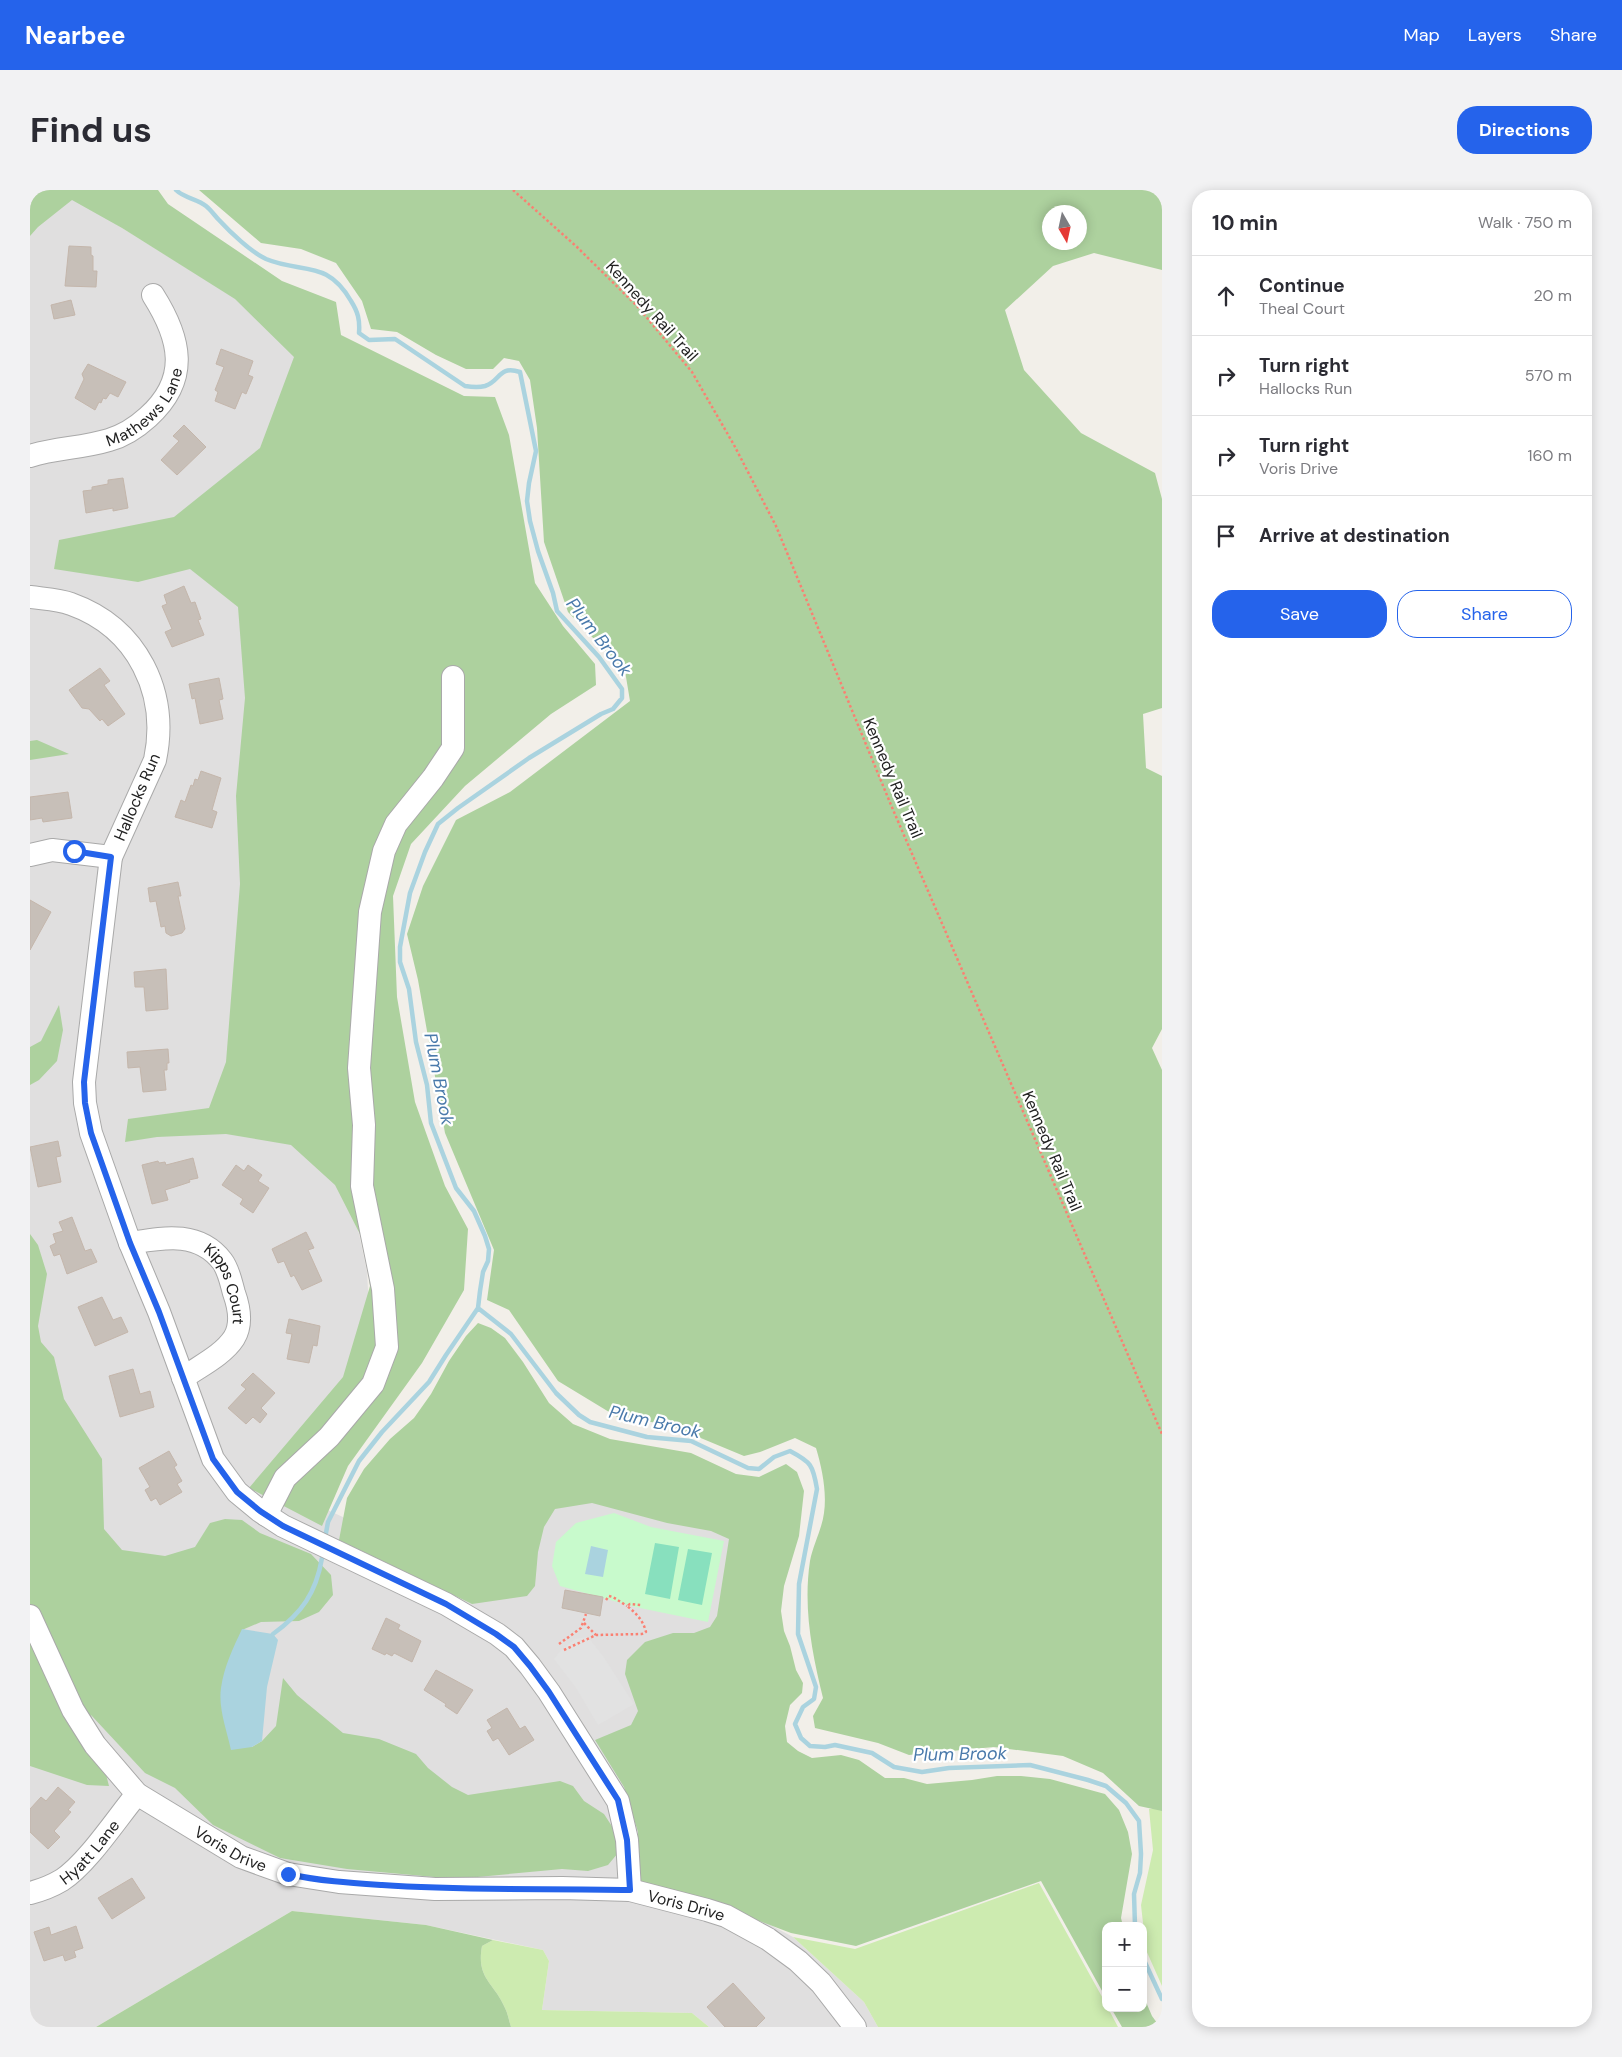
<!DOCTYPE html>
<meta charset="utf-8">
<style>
:root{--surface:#fff;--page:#f2f2f3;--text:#2b2b33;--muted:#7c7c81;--line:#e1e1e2;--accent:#2563eb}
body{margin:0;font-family:"DM Sans",sans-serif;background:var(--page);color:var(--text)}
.controls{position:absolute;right:15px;bottom:15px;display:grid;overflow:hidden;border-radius:10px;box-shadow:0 2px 12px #0003}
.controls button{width:45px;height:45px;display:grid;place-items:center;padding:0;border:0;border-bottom:1px solid var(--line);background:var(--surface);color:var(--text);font:25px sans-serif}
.compass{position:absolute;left:1012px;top:15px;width:45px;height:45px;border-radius:50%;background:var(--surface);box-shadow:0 2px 12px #0003;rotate:171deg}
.stop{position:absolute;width:15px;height:15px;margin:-11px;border:4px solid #2563eb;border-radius:50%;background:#fff}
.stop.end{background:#2563eb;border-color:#fff;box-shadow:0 1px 5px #0008}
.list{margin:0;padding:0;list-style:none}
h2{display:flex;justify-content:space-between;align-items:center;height:65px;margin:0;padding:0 20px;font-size:21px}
h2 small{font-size:16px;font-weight:400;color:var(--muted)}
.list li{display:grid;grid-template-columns:32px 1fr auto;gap:15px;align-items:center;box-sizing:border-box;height:80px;padding:0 20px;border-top:1px solid var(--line)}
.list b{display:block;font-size:19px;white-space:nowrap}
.list p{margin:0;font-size:16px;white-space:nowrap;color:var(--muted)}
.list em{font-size:16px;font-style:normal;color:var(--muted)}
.actions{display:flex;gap:10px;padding:15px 20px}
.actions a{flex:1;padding:11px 0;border:1px solid var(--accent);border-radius:20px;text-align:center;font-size:18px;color:var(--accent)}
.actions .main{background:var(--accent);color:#fff}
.icon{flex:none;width:28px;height:28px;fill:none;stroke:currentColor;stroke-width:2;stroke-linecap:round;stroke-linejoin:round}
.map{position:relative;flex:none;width:1132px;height:1837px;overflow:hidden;border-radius:20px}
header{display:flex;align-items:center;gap:30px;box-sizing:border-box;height:70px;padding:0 25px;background:var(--accent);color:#fff}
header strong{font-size:24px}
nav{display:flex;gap:28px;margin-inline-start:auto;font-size:18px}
.intro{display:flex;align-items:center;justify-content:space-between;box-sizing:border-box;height:120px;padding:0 30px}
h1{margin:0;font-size:35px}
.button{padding:12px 22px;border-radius:20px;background:var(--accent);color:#fff;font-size:18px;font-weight:700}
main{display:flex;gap:30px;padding:0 30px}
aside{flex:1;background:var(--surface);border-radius:20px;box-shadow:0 2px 12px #0003}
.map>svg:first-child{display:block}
</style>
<header>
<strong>Nearbee</strong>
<nav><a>Map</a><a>Layers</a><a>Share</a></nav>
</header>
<div class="intro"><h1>Find us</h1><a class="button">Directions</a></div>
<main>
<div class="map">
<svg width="1132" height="1837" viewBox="0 0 1132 1837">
<rect width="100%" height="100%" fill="#f2efe9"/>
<path fill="#e0dfdf" d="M0,0H31L311,174L206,394L282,961L323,1015L337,1082L339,1118L328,1174L244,1295L459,1395L490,1276L717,1331L682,1704L763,1747L834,1812L848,1837H679L662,1823L512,1820L519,1771L513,1760L396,1735L262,1721L66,1837H0Z"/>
<path fill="#cdebb0" d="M1132,1618V1796L1116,1760L1111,1715L1123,1660L1119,1619Z
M1009,1693L1076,1814V1818H1078L1088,1837H848L834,1812L763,1747L825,1759Z
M463,1750L513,1760L519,1771L512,1820L662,1823L679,1837H481C479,1831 478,1824 475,1818C464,1792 446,1789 452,1756Z"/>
<path fill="#add19e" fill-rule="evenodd" d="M0,0H128L138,14L252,91L306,112L311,145L434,206L465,207L479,245L505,393L533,436L565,474L566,495L521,524L435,596L381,654L363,706L367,807L385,912L415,996L438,1039L434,1100L392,1173L318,1276L292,1336L219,1298L313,1187L340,1096L335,1054L305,995L261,955L196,944L127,947L95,952L98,929L179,918L196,872L210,694L206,606L215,508L208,417L160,379L108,392L24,379L29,350L144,327L230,258L264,167L205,109L92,38L42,10L8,37L0,46Z
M169,0H1132V80L1064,63L1023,76L975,120L994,180L1051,243L1125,283L1132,309V518L1113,524L1116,578L1132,586V839L1122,858L1132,880V1621L1109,1616L1073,1583L1033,1566L964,1557L879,1565L848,1553L785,1538L783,1526L793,1508C782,1463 773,1418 780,1371C783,1355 792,1339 794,1323C797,1302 792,1278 786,1258L765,1248L730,1262L714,1266L637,1234L589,1228L528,1191L479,1120L457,1110L464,1060L415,943L388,790L377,744L393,696L426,630L480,602L600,511L595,481L538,422L514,352L507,238L500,190L489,171L474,168L463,179H436L406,165L367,142L341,139L332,111L306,73L271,59L231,53ZM1019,22H1050V52H1019Z
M7,550L39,564L0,570V551Z
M29,815L33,840L27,871L9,890L0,895V857L11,851Z
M0,1044L8,1055L17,1084L8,1136L11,1152L24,1167L34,1209L72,1269L74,1339L92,1360L135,1366L165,1357L180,1333L195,1329L212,1330L230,1343L281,1364L301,1385L303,1405L289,1422L269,1431L231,1432L212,1440L222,1557L232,1551L246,1536L253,1488L267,1505L313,1543L349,1549L386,1564L398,1578L422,1597L438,1605L530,1591L543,1596L554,1611L574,1624L585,1641L588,1663L578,1675L558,1681L532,1679L426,1689L317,1679L250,1668L183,1635L145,1598L115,1583L61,1525L79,1596L57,1595L0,1576Z
M448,1133L461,1138L475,1148L493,1172L519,1213L543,1234L580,1249L661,1263L706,1284L729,1287L756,1274L767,1282L774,1301L769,1346L754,1396L751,1421L754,1441L760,1456L766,1480L773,1493L772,1503L760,1515L755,1536L757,1552L768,1561L782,1568L811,1565L829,1570L855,1588H874L897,1594L942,1590L967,1586H991L1020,1589L1075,1604L1089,1620L1098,1642L1102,1664L1091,1728L1093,1736H1076V1808L1011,1691L826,1756L761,1743L655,1703L608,1693V1642L594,1597L565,1550L601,1535L608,1521L595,1484L597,1470L615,1452L643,1443H664L680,1437L687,1426L699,1349L681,1341L637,1333L562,1313L525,1319L514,1337L508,1362L505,1396L497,1406L442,1414L309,1350L317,1308L334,1279L360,1249L384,1228L401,1204L419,1171L436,1146Z
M262,1721L396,1735L463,1750L452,1756C446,1789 464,1792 475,1818C478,1824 479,1831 481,1837H66Z
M1113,1805L1122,1826L1130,1837H1092L1081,1818H1113Z"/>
<path fill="#c8facc" d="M584,1323L621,1337L694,1351L678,1432L605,1417L530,1396L522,1376L526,1352L546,1333Z"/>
<path fill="#88e0be" d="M625,1353L649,1357L640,1409L615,1404Z
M658,1359L682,1363L672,1415L648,1410Z"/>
<path fill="#e2e2e2" d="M558,1447L573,1466L604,1514L568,1535L546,1498L524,1469L531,1460L545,1449Z"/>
<path fill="#aad3df" d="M561,1356L578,1360L573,1387L555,1384Z
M212,1439L243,1444L248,1450L237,1497L232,1551L222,1557L201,1560C197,1541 188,1518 191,1498C194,1477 203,1458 212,1439Z"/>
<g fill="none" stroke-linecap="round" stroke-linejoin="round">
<path stroke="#aad3df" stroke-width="4.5" d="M146,0C154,8 167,9 176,16C181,20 185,26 189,30C200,42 221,62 236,69C272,84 297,69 321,111C328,122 330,130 329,143L339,150L365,149L435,196C441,197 448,198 455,196C471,191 468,175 490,182L506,261L499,293L497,311L500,331L508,361L523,403L527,421L569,467L592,499V508L583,519L571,524L499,568L428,618L408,634L395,662L380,703L370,757V772L379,799L386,852L397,895L401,933L426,998L444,1021L455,1046L459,1059L458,1071L453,1082L450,1101L448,1118L481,1144L526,1203L549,1225L560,1232L617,1247L661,1251L718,1278L729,1279L744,1267L760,1261C781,1272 783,1275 787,1299L769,1394L768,1444L786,1497L784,1509L773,1517L765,1534L771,1548L780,1556L795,1557L805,1555L842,1563L864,1577L892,1582L919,1578L1000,1575L1058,1590L1076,1596L1096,1613L1109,1631L1111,1664L1110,1683L1104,1704L1105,1736
M296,1343L298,1332L329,1271L352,1242L399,1192L416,1165L448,1118
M243,1444C272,1423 286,1403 292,1368
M1113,1768L1132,1809"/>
</g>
<path fill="#c7bfb8" stroke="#c4b6ab" d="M39,56L61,57V65L63,66V81H67L66,97L35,96Z
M41,110L45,125L24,129L21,115Z
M191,159L223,171L218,185L223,187L216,204L212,202L205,219L185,211L188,202L185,200L194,177L186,174Z
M58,174L96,192L88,207L80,203L76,209L73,208L71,213L69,212L65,220L45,208L54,189L52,184Z
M154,235L176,257L147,285L131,270L149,251L143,246Z
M93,288L98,318L83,321V318L56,323L53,301L62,300V297L78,294V290Z
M154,396L161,413L165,412L171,429L168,430L174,445L142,457L135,442L142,439L132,416L137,414L134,405Z
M70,478L80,491L74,495L95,524L78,536L72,529L70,531L59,519L52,518L39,500Z
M189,488L193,509L189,510L193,529L170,534L165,508L162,509L159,494Z
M171,581L191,588L182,620L187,622L182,638L145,627L151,610L155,612L161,595L163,596L165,589L168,590Z
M38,602L42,628L13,632L12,628L0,630V607Z
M148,692L151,706H148L155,739L152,743L141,746L136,743L135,736L131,737L126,711L120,712L118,698Z
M0,710L21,722L0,760Z
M136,779L138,819L116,821L114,797H105L104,782Z
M138,859L139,873H137V880H134L136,900L113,902L110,877L98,878L97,862Z
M28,951L31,966L26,967L31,992L8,997L0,957Z
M163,968L168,988L159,990L160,992L151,995L135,1000L138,1010L122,1014L112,975L128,971L129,973L135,972L136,975Z
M206,975L214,981L218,975L232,985L228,991L239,998L223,1023L210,1014L213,1009L192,995Z
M42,1027L55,1061L61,1059L67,1072L37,1084L30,1064L24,1066L20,1056L26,1053L23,1044L33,1041L29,1032Z
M276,1042L284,1058L278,1060L292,1091L272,1100L264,1085L261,1087L254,1071L248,1073L242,1059Z
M72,1107L83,1130L91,1127L98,1142L65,1156L48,1117Z
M259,1129L290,1136L287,1156L283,1155L279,1173L257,1169L262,1144L256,1143Z
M103,1179L110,1204L120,1201L124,1217L90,1227L79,1186Z
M223,1183L245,1203L231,1218L237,1224L230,1233L223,1227L216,1234L198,1218L216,1199L211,1195Z
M139,1261L147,1275L144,1277L152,1291L147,1294L152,1302L130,1315L126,1308L121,1311L115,1300L120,1297L109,1278Z
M535,1400L573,1407L570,1426L532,1418Z
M356,1428L370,1435L368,1439L391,1451L382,1472L364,1463L362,1466L356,1463L355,1465L342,1459Z
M406,1480L443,1500L427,1524L415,1516L416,1514L394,1500Z
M477,1518L490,1539L495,1536L504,1550L479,1565L468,1548L463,1551L457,1541L462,1538L457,1530Z
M28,1597L45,1612L38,1620L41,1622L24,1641L30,1647L18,1659L0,1642V1619L11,1607L16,1611Z
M102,1688L115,1708L82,1729L68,1708Z
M46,1736L53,1758L44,1761L46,1767L35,1771L33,1765L14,1771L4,1742L19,1737L21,1745Z
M703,1793L735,1828L726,1837H695L677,1817Z"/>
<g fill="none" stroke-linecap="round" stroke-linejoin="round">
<defs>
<g id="minor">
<path id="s1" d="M0,266C25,258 53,258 79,250C93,246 107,237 118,227C160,189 151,149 123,105"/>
<path d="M0,407C14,409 28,409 41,414C108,438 139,503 125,570L81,667L54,892L55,913L61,943L100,1053L129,1122L183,1269L207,1302L230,1321L253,1336L416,1414L467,1444L484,1457L500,1476L519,1502L588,1611L597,1650L600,1700"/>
<path d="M0,665L22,660L81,667"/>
<path id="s2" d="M100,1053C132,1048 168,1040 192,1071C199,1080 201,1093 204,1103C209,1117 212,1135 204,1148C193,1165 170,1176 153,1188"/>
<path d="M236,1325L255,1288L299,1247L343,1194L357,1157L353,1099L332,996L334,935L329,878L340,722L354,661L366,634L403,588L423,558V487"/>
<path id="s3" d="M0,1426L43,1520L65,1555L107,1604L211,1667L258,1684L309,1692L405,1699L532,1698L600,1700L677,1720L696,1726L738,1749L768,1771L791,1793L825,1837"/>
<path id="s4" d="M0,1703C12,1700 22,1696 32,1690C57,1674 87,1628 107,1604"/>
</g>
</defs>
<use href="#minor" stroke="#a9a9a9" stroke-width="24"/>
<path stroke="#fa8072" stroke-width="2.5" stroke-dasharray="2.5 2.5" stroke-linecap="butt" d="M483,0L547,57L608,117L662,182L704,255L746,336L861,615L1132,1244
M576,1410L579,1406L583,1407L597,1416
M554,1433L566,1445
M529,1454L551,1438L556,1424
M534,1460L566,1445L612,1444L616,1442C613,1430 606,1423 597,1416L600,1414L611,1415"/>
<use href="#minor" stroke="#fff" stroke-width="22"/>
</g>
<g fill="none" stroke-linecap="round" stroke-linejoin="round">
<path stroke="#2563eb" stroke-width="6" d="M44,661L81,667L54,892L55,913L61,943L100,1053L129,1122L183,1269L207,1302L230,1321L253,1336L416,1414L466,1444L484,1457L500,1476L519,1502L588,1610L597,1650L600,1700C518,1698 435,1701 352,1695C321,1693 289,1691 258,1684"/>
</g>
<g text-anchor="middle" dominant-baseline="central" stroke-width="4.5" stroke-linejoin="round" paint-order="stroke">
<g font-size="16" fill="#222" stroke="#fff">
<text transform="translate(622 121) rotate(48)">Kennedy Rail Trail</text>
<text stroke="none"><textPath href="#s1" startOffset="131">Mathews Lane</textPath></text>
<text transform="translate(863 588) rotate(67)">Kennedy Rail Trail</text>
<text transform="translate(107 607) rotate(-67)">Hallocks Run</text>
<text transform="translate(1022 961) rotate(67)">Kennedy Rail Trail</text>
<text stroke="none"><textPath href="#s2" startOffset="122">Kipps Court</textPath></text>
<text stroke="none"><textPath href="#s3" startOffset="318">Voris Drive</textPath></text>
<text stroke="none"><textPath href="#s4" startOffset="74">Hyatt Lane</textPath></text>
<text stroke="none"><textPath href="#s3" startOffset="782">Voris Drive</textPath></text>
</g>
<g font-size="18" font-style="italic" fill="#4a7aab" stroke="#fff">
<text transform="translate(569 447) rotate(52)">Plum Brook</text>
<text transform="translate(409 889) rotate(79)">Plum Brook</text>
<text transform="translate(625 1232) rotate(13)">Plum Brook</text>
<text transform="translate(930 1564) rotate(-1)">Plum Brook</text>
</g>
</g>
</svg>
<div class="controls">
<button>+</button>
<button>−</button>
</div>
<svg class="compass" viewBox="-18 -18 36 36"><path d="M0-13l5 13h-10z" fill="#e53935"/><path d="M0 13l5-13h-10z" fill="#7c7c81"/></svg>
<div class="stop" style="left:44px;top:661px"></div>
<div class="stop end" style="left:258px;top:1684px"></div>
</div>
<aside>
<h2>10 min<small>Walk · 750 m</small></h2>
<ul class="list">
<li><svg class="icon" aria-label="ahead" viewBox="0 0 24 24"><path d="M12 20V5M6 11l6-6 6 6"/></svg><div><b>Continue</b><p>Theal Court</p></div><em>20 m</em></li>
<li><svg class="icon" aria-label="right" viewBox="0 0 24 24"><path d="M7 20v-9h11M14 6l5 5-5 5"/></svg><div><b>Turn right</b><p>Hallocks Run</p></div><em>570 m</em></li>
<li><svg class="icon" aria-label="right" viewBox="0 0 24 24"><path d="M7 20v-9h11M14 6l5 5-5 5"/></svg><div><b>Turn right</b><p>Voris Drive</p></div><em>160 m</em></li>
<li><svg class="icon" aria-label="arrive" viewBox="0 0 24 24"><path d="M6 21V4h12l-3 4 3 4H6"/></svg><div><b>Arrive at destination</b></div></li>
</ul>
<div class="actions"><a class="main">Save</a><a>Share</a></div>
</aside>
</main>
